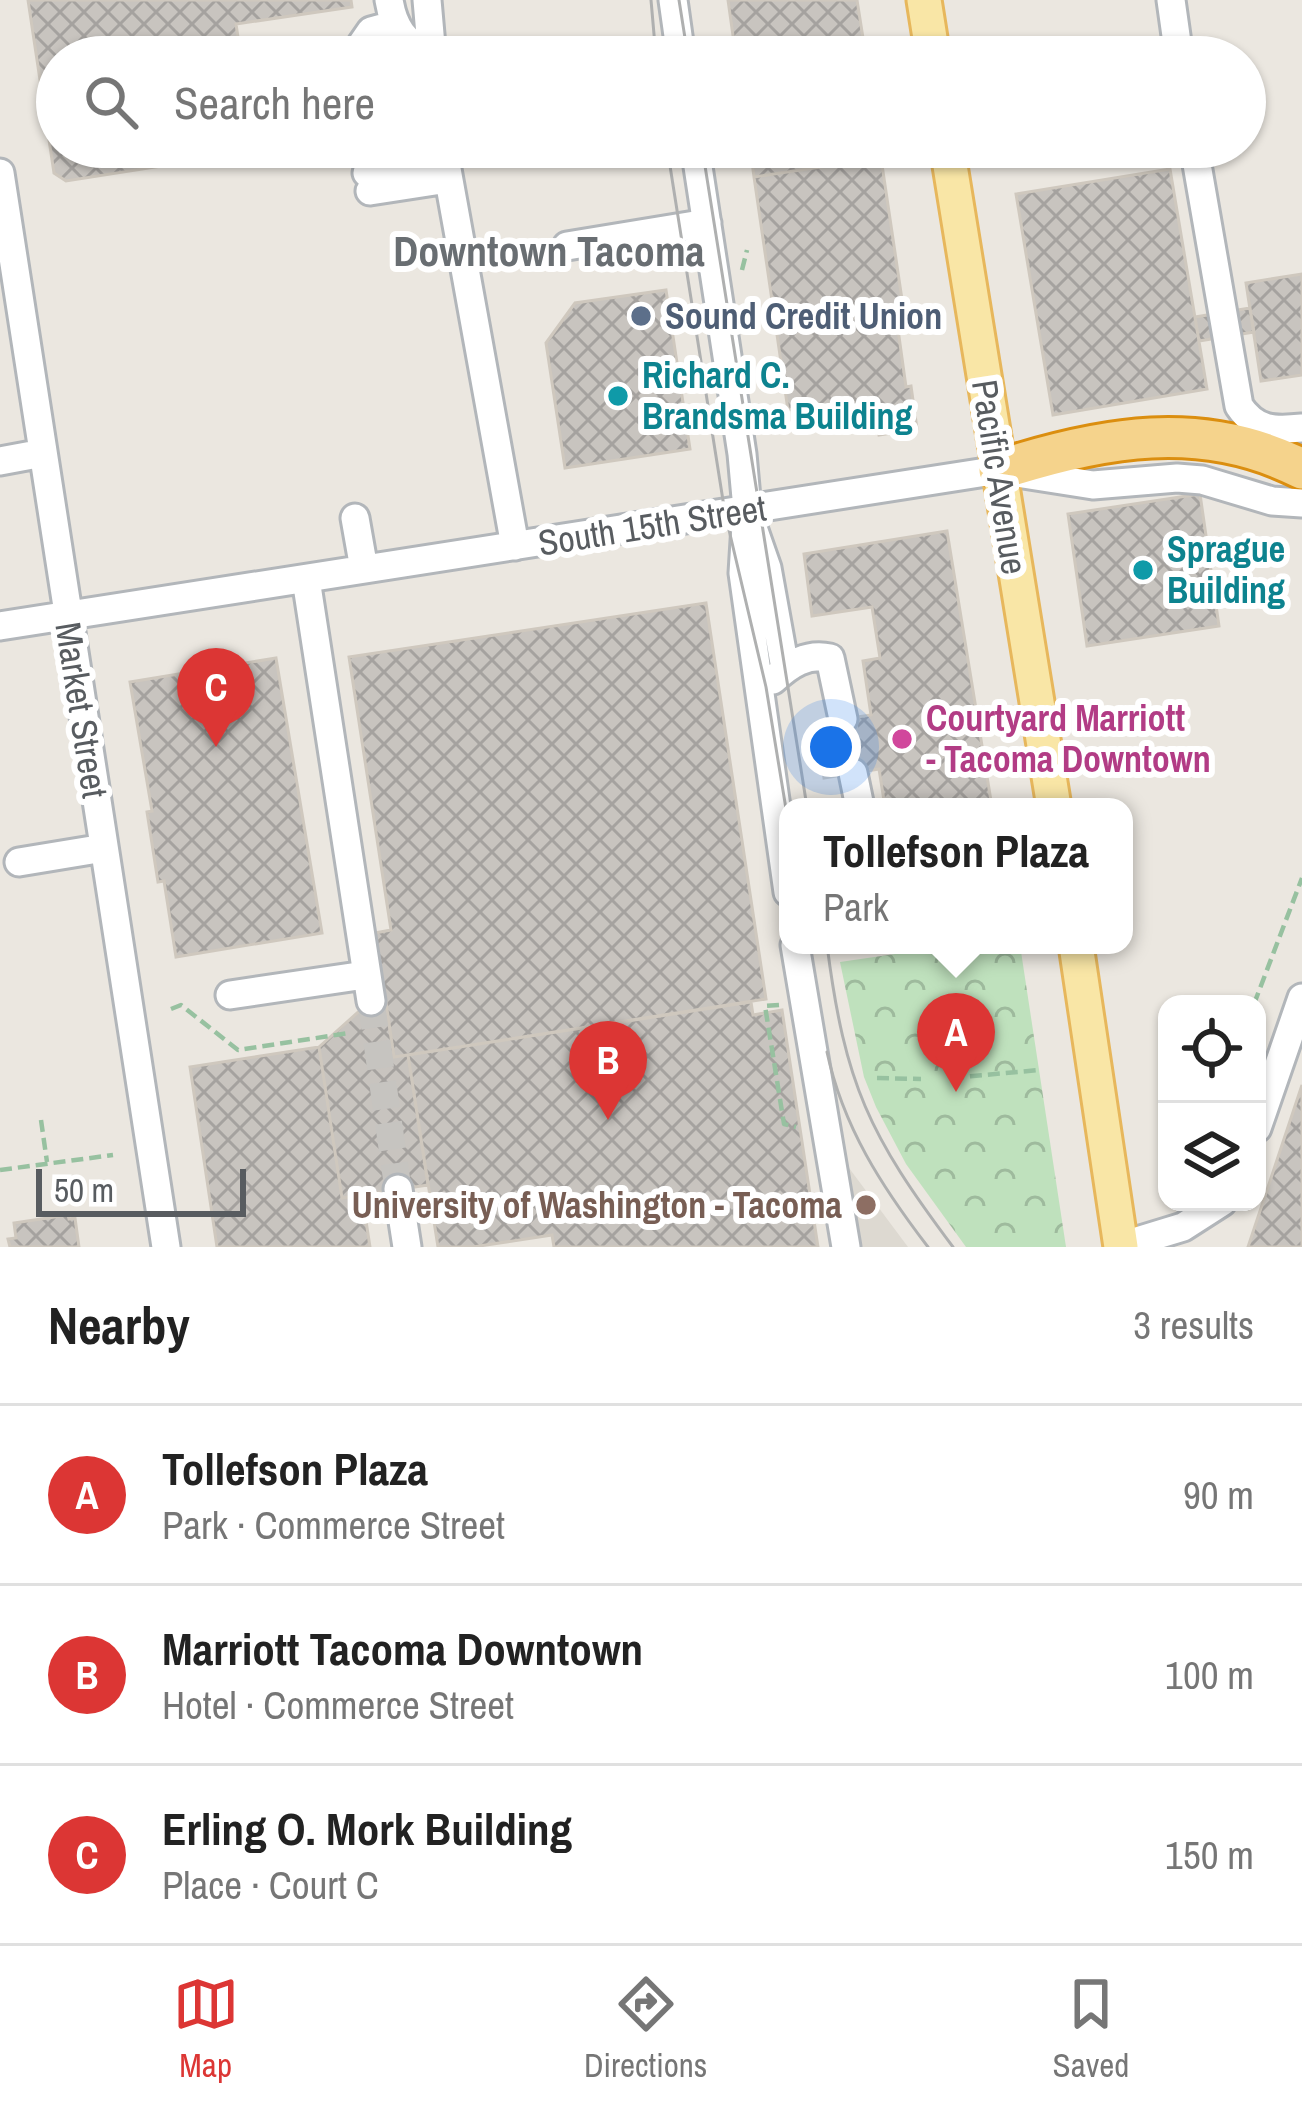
<!DOCTYPE html>
<meta charset="utf-8">
<style>
:root{--surface:#fff;--page:#f6f6f6;--text:#222;--muted:#767676;--line:#e0e0e0;--accent:#dc3634}
body{margin:0;font-family:"Archivo Narrow",sans-serif;background:var(--page);color:var(--text)}
.controls{position:absolute;right:36px;bottom:36px;display:grid;overflow:hidden;border-radius:24px;box-shadow:0 3px 9px #0004}
.controls button{width:108px;height:108px;display:grid;place-items:center;padding:0;border:0;border-bottom:3px solid var(--line);background:var(--surface);color:var(--text);font:60px sans-serif}
.scale{position:absolute;left:36px;bottom:30px;width:210px;box-sizing:border-box;padding-left:12px;border:6px solid #585c60;border-top:0;font-size:33px;line-height:42px;white-space:nowrap;color:#585c60;-webkit-text-stroke:9px #fff;paint-order:stroke}
.you{position:absolute;left:831px;top:747px;width:42px;height:42px;margin:-30px;border:9px solid #fff;border-radius:50%;background:#1a73e8;box-shadow:0 0 0 18px #1a73e833}
.badge{display:grid;place-items:center;width:78px;height:78px;border-radius:50%;background:var(--accent);color:#fff;font-size:39px;font-weight:700}
.pin{position:absolute;translate:-50% -99px;filter:drop-shadow(0 3px 6px #0008)}
.pin::after{content:'';position:absolute;top:63px;width:42px;height:36px;background:inherit;clip-path:polygon(0 0,100% 0,50% 100%)}
.popup{position:absolute;left:779px;top:798px;width:354px;height:156px;box-sizing:border-box;display:grid;place-content:center;border-radius:24px;background:var(--surface);filter:drop-shadow(0 3px 9px #0005);font-size:39px;white-space:nowrap;color:var(--muted)}
.popup b{font-size:45px;color:var(--text)}
.popup::after{content:'';position:absolute;left:50%;top:100%;margin-left:-24px;border:24px solid transparent;border-top-color:var(--surface)}
.list{margin:0;padding:0;list-style:none}
h2{display:flex;justify-content:space-between;align-items:center;height:156px;margin:0;padding:0 48px;font-size:51px}
h2 small{font-size:39px;font-weight:400;color:var(--muted)}
.list li{display:grid;grid-template-columns:78px 1fr auto;gap:36px;align-items:center;box-sizing:border-box;height:180px;padding:0 48px;border-top:3px solid var(--line)}
.list b{display:block;font-size:45px;white-space:nowrap}
.list p{margin:0;font-size:39px;white-space:nowrap;color:var(--muted)}
.list em{font-size:39px;font-style:normal;color:var(--muted)}
.icon{flex:none;width:66px;height:66px;fill:none;stroke:currentColor;stroke-width:2;stroke-linecap:round;stroke-linejoin:round}
.map{position:relative;flex:none;width:1302px;height:1247px;overflow:hidden}
.search{position:absolute;background:var(--surface);box-shadow:0 3px 9px #0004;left:36px;right:36px;top:36px;height:132px;display:flex;align-items:center;gap:30px;box-sizing:border-box;padding:0 42px;border-radius:66px;color:var(--muted);font-size:45px}
.sheet{height:696px;background:var(--surface)}
nav{display:flex;justify-content:space-around;align-items:center;box-sizing:border-box;height:168px;border-top:3px solid var(--line);background:var(--surface);font-size:33px;color:var(--muted)}
nav a{display:grid;justify-items:center;gap:6px}
nav .on{color:var(--accent)}
.map>svg:first-child{display:block}
</style>
<div class="map">
<svg width="1302" height="1247" viewBox="0 0 1302 1247">
<defs>
<pattern id="park-crowns" width="20" height="18" patternUnits="userSpaceOnUse" patternTransform="scale(3)"><rect width="20" height="18" fill="#bfe1bd"/><path d="M2 6a3 3 0 1 1 6 0M12 15a3 3 0 1 1 6 0" fill="none" stroke="#9eba9d"/></pattern>
<pattern id="building-cross-hatch" width="8" height="8" patternUnits="userSpaceOnUse" patternTransform="scale(3)"><rect width="8" height="8" fill="#c8c4bf"/><path d="M0 0l8 8M0 8l8-8" fill="none" stroke="#a5a29f"/></pattern>
</defs>
<rect width="100%" height="100%" fill="#ebe7e0"/>
<path fill="#ddd9d1" d="M846,1164L908,1247H861Z"/>
<path fill="url(#park-crowns)" d="M957,945H1020L1066,1247H966L906,1164L876,1107L864,1077L840,962Z"/>
<path fill="url(#building-cross-hatch)" stroke="#cfc8be" stroke-width="3" d="M28,0H351L352,7L236,24L241,57H57V147H199L200,151L194,161L66,181L54,173Z
M728,0H857L866,57H736Z
M750,147H879L881,158L754,177Z
M881,158L904,313L896,315L906,387L911,386L917,429L879,435L878,430L846,426L817,406L788,410L754,177Z
M1170,169L1207,389L1053,415L1016,194Z
M1302,274V375L1261,381L1246,283Z
M666,290L690,449L565,468L546,343L575,303Z
M1250,308L1254,332L1199,341L1195,317Z
M1200,494L1219,626L1087,646L1068,514Z
M947,531L992,807H885L879,769L824,778L816,723L871,715L863,661L880,658L872,607L812,616L804,554Z
M706,603L766,999L394,1057L375,933L391,930L349,657Z
M276,658L322,933L176,957L164,881L158,882L147,812L152,811L130,682Z
M384,989L394,1057L408,1055L428,1185L342,1198L319,1047Z
M751,1002L753,1015L782,1010L818,1247H554L552,1235L473,1247H438L408,1055Z
M319,1047L342,1198L362,1195L370,1247H217L190,1067Z
M1302,1085V1247H1248Z
M68,1215L69,1219L75,1218L79,1247H10L8,1239L16,1238L14,1223Z"/>
<g fill="none" stroke-linecap="round" stroke-linejoin="round">
<path stroke="#c6c4c0" stroke-width="27" stroke-dasharray="27 14" stroke-linecap="butt" d="M843,719L853,773
M371,1001L398,1189"/>
<defs>
<path id="minor" d="M389,0C393,25 404,46 431,52
M427,0L432,57
M673,0L681,57
M1171,0L1179,57
M353,57L371,31L393,25
M443,147L515,546
M695,147L742,454L747,509L743,573L788,892
M1194,147L1239,406C1256,431 1274,431 1302,428
M0,173L166,1247
M367,173L445,158
M370,191L448,179
M567,246L707,223
M0,461L43,453
M355,518L364,569
M752,525L767,568L785,668
M306,579L371,1001
M0,626L999,470L1093,485L1177,478L1202,480L1272,501L1302,503
M773,680C790,664 807,653 830,658L843,719
M853,773L860,807
M19,862L104,848
M795,945L846,1247
M230,995L365,975
M1257,1128L1302,998
M398,1189L407,1247
M1121,1246L1183,1227L1222,1202"/>
<path id="major" d="M924,0L933,57
M947,147L1054,807
M1076,945L1121,1247"/>
<path id="highway" d="M999,470C1101,437 1202,418 1302,469"/>
</defs>
<use href="#minor" stroke="#b2b6ba" stroke-width="33"/>
<use href="#major" stroke="#e7b75c" stroke-width="39"/>
<use href="#highway" stroke="#db8e0f" stroke-width="45"/>
<path stroke="#97c1a0" stroke-width="4.5" stroke-dasharray="12 6" stroke-linecap="butt" d="M742,270L747,250
M912,950L940,947
M1254,1004L1302,878
M779,1005L765,1006L784,1124L796,1127
M171,1009L181,1005L238,1050L349,1033
M947,1009L948,1055
M877,1078L921,1079
M952,1078L1039,1070
M41,1120L47,1162
M0,1170L113,1155
M1163,1194L1167,1196"/>
<use href="#minor" stroke="#fff" stroke-width="27"/>
<use href="#major" stroke="#f9e6a6" stroke-width="33"/>
<use href="#highway" stroke="#f5d38c" stroke-width="39"/>
<path stroke="#afb0b0" stroke-width="3" d="M651,0L656,57
M679,0L688,57
M667,147L725,513L766,687L788,821
M702,147L807,807
M827,945C845,1085 869,1135 953,1247
M827,1052C843,1127 882,1187 928,1247"/>
</g>
<circle fill="#5c6f8a" stroke="#fff" stroke-width="4.5" cx="641" cy="316" r="12"/>
<g fill="#0f9aa8" stroke="#fff" stroke-width="4.5">
<circle cx="618" cy="396" r="12"/>
<circle cx="1143" cy="570" r="12"/>
</g>
<circle fill="#d1479c" stroke="#fff" stroke-width="4.5" cx="902" cy="739" r="12"/>
<circle fill="#8d6e63" stroke="#fff" stroke-width="4.5" cx="866" cy="1205" r="12"/>
<g text-anchor="middle" dominant-baseline="central" stroke-width="12" stroke-linejoin="round" paint-order="stroke">
<g font-size="36" font-weight="bold" fill="#4e5e75" stroke="#fff" text-anchor="start">
<text x="665" y="316">Sound Credit Union</text>
</g>
<g font-size="36" font-weight="bold" fill="#0d838f" stroke="#fff" text-anchor="start">
<text x="642" y="375">Richard C.<tspan x="642" dy="41">Brandsma Building</tspan></text>
<text x="1167" y="549">Sprague<tspan x="1167" dy="41">Building</tspan></text>
</g>
<g font-size="36" fill="#585c60" stroke="#fff">
<text transform="translate(1000 477) rotate(81)">Pacific Avenue</text>
<text transform="translate(652 525) rotate(-9)">South 15th Street</text>
<text transform="translate(82 710) rotate(81)">Market Street</text>
</g>
<g font-size="36" font-weight="bold" fill="#b23c85" stroke="#fff" text-anchor="start">
<text x="926" y="718">Courtyard Marriott<tspan x="926" dy="41">- Tacoma Downtown</tspan></text>
</g>
<g font-size="36" font-weight="bold" fill="#785e54" stroke="#fff" text-anchor="end">
<text x="842" y="1205">University of Washington - Tacoma</text>
</g>
<g font-size="42" font-weight="bold" fill="#696e72" stroke="#fff">
<text x="549" y="251">Downtown Tacoma</text>
</g>
</g>
</svg>
<div class="controls">
<button><svg class="icon" aria-label="locate" viewBox="0 0 24 24"><circle cx="12" cy="12" r="6"/><path d="M12 2v4M12 18v4M2 12h4M18 12h4"/></svg></button>
<button><svg class="icon" aria-label="layers" viewBox="0 0 24 24"><path d="M12 4l9 5-9 5-9-5zM3 14l9 5 9-5"/></svg></button>
</div>
<div class="scale">50 m</div>
<div class="you"></div>
<div class="pin badge" style="left:956px;top:1092px">A</div>
<div class="popup"><b>Tollefson Plaza</b>Park</div>
<div class="pin badge" style="left:608px;top:1120px">B</div>
<div class="pin badge" style="left:216px;top:747px">C</div>
<div class="search"><svg class="icon" aria-label="search" viewBox="0 0 24 24"><circle cx="10" cy="10" r="6"/><path d="M15 15l6 6"/></svg>Search here</div>
</div>
<section class="sheet">
<h2>Nearby<small>3 results</small></h2>
<ul class="list">
<li><span class="badge">A</span><div><b>Tollefson Plaza</b><p>Park · Commerce Street</p></div><em>90 m</em></li>
<li><span class="badge">B</span><div><b>Marriott Tacoma Downtown</b><p>Hotel · Commerce Street</p></div><em>100 m</em></li>
<li><span class="badge">C</span><div><b>Erling O. Mork Building</b><p>Place · Court C</p></div><em>150 m</em></li>
</ul>
</section>
<nav>
<a class="on"><svg class="icon" aria-label="map" viewBox="0 0 24 24"><path d="M3 6l6-2 6 2 6-2v14l-6 2-6-2-6 2zM9 4v14M15 6v14"/></svg>Map</a>
<a><svg class="icon" aria-label="directions" viewBox="0 0 24 24"><path d="M12 3l9 9-9 9-9-9zM9 14v-3h6M13 9l2 2-2 2"/></svg>Directions</a>
<a><svg class="icon" aria-label="saved" viewBox="0 0 24 24"><path d="M7 4h10v16l-5-4-5 4z"/></svg>Saved</a>
</nav>
